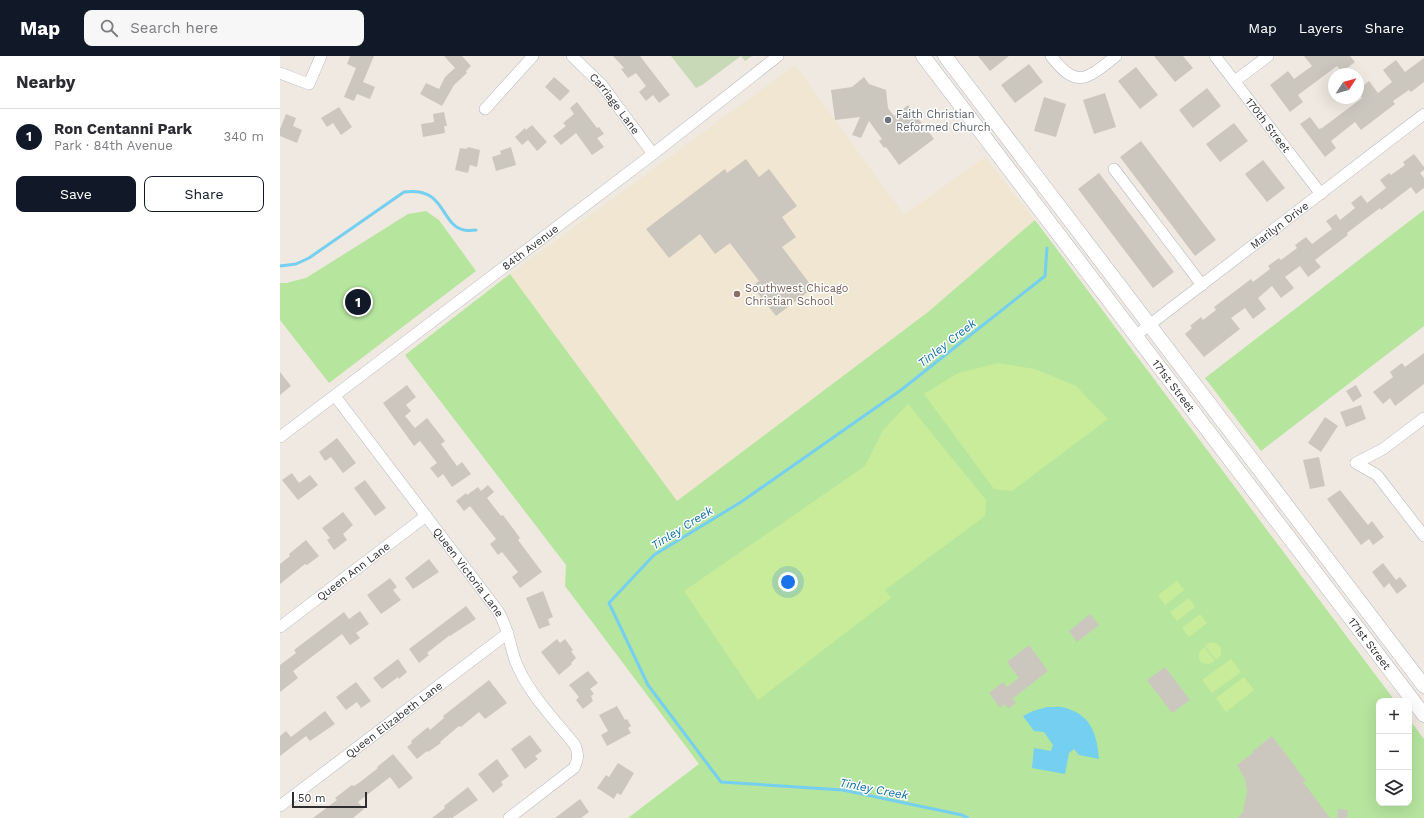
<!DOCTYPE html>
<meta charset="utf-8">
<style>
:root{--surface:#fff;--page:#f7f7f7;--text:#2b2b33;--muted:#7c7c81;--line:#e1e1e2;--accent:#111827}
body{margin:0;font-family:"Work Sans",sans-serif;background:var(--page);color:var(--text)}
.controls{position:absolute;right:12px;bottom:12px;display:grid;overflow:hidden;border-radius:8px;box-shadow:0 4px 16px #0002}
.controls button{width:36px;height:36px;display:grid;place-items:center;padding:0;border:0;border-bottom:1px solid var(--line);background:var(--surface);color:var(--text);font:20px sans-serif}
.compass{position:absolute;left:1048px;top:12px;width:36px;height:36px;border-radius:50%;background:var(--surface);box-shadow:0 4px 16px #0002;rotate:54deg}
.scale{position:absolute;left:12px;bottom:10px;width:75px;box-sizing:border-box;padding-left:4px;border:2px solid #2e2e2e;border-top:0;font-size:11px;line-height:14px;white-space:nowrap;color:#2e2e2e;-webkit-text-stroke:3px #fff;paint-order:stroke}
.you{position:absolute;left:508px;top:526px;width:14px;height:14px;margin:-10px;border:3px solid #fff;border-radius:50%;background:#1a73e8;box-shadow:0 0 0 6px #1a73e833}
.badge{display:grid;place-items:center;width:26px;height:26px;border-radius:50%;background:var(--accent);color:#fff;font-size:13px;font-weight:700}
.pin{position:absolute;translate:-50% -50%;border:2px solid #fff;box-shadow:0 1px 4px #0006}
.list{margin:0;padding:0;list-style:none}
h2{display:flex;justify-content:space-between;align-items:center;height:52px;margin:0;padding:0 16px;font-size:17px}
h2 small{font-size:13px;font-weight:400;color:var(--muted)}
.list li{display:grid;grid-template-columns:26px 1fr auto;gap:12px;align-items:center;box-sizing:border-box;height:56px;padding:0 16px;border-top:1px solid var(--line)}
.list b{display:block;font-size:15px;white-space:nowrap}
.list p{margin:0;font-size:13px;white-space:nowrap;color:var(--muted)}
.list em{font-size:13px;font-style:normal;color:var(--muted)}
.actions{display:flex;gap:8px;padding:12px 16px}
.actions a{flex:1;padding:9px 0;border:1px solid var(--accent);border-radius:8px;text-align:center;font-size:14px;color:var(--accent)}
.actions .main{background:var(--accent);color:#fff}
.icon{flex:none;width:22px;height:22px;fill:none;stroke:currentColor;stroke-width:2;stroke-linecap:round;stroke-linejoin:round}
.map{position:relative;flex:none;width:1144px;height:762px;overflow:hidden}
header{display:flex;align-items:center;gap:24px;box-sizing:border-box;height:56px;padding:0 20px;background:var(--accent);color:#fff}
header strong{font-size:19px}
nav{display:flex;gap:22px;margin-inline-start:auto;font-size:14px}
.search{width:280px;height:36px;background:var(--page);display:flex;align-items:center;gap:10px;box-sizing:border-box;padding:0 14px;border-radius:8px;color:var(--muted);font-size:15px}
main{display:flex}
aside{flex:1;background:var(--surface)}
.map>svg:first-child{display:block}
</style>
<header>
<strong>Map</strong>
<div class="search"><svg class="icon" aria-label="search" viewBox="0 0 24 24"><circle cx="10" cy="10" r="6"/><path d="M15 15l6 6"/></svg>Search here</div>
<nav><a>Map</a><a>Layers</a><a>Share</a></nav>
</header>
<main>
<aside>
<h2>Nearby<small></small></h2>
<ul class="list">
<li><span class="badge">1</span><div><b>Ron Centanni Park</b><p>Park · 84th Avenue</p></div><em>340 m</em></li>
</ul>
<div class="actions"><a class="main">Save</a><a>Share</a></div>
</aside>
<div class="map">
<svg width="1144" height="762" viewBox="0 0 1144 762">
<rect width="100%" height="100%" fill="#efe9e1"/>
<path fill="#f0e6d1" d="M515,9L624,159L705,101L755,164L648,256L397,446L230,218Z"/>
<path fill="#b6e59e" d="M1144,154V270L981,395L925,322Z
M146,155L159,164L196,215L49,327L0,264V227H6L26,222L128,158Z
M755,164L1115,645H1099V747H1129V663L1144,683V762H348L419,708L285,530L286,509L125,299L230,218L397,445L648,256Z"/>
<path fill="#c8d9b8" d="M391,0H472L465,5L461,0L422,29L416,32Z"/>
<path fill="#c9ec9a" d="M718,307L755,313L796,330L828,363L732,435L714,433L644,338L678,317Z
M628,348L706,444L705,460L605,534L611,542L478,644L404,535L585,410L603,374Z
M897,525L904,534L885,549L878,539Z
M909,542L915,551L897,565L890,556Z
M920,558L927,567L909,581L902,572Z
M931,586L936,587L941,592V599L936,604L925,590Z
M924,591L935,605L929,608L922,607C917,601 918,596 924,591Z
M951,603L961,616L932,637L922,624Z
M964,621L974,634L946,656L936,642Z"/>
<path fill="#75cff0" d="M767,651C773,651 780,650 786,652C812,660 817,679 819,703L799,699L794,693L789,697L785,718L752,712L754,692L771,695L773,689L764,676L754,675L743,660L753,655Z"/>
<g fill="none" stroke-linecap="round" stroke-linejoin="round">
<path stroke="#75cff0" stroke-width="3" d="M0,210L16,208L29,202L124,136C166,130 160,169 184,174C187,175 192,174 196,174
M688,762L682,759L563,734L441,726L368,629L329,547L374,499L461,446L621,334L765,220L767,192"/>
</g>
<path fill="#cbc7bf" d="M70,0H94L83,26L95,31L90,43L77,38L74,45L64,41L76,12L67,8Z
M164,0H182L191,10L186,15L187,17L174,29L162,50L140,38L146,27L159,33L165,21L175,12Z
M333,0H360L390,39L379,47L373,39L366,45L359,36L366,30L356,17L348,22L341,13L344,12Z
M698,0H729L710,15Z
M874,0H903L913,12L895,26Z
M1024,0H1070L1075,6L1062,16L1057,10L1018,39L1023,46L1010,56L990,29L1008,15L1014,23L1032,10Z
M1144,2V26L1131,36L1129,34L1113,45L1115,48L1081,74L1075,66L1051,85L1056,92L1045,101L1020,68L1030,61L1039,73L1042,72L1082,42L1078,37V34L1089,25L1098,37L1112,26L1103,14L1116,4L1125,16Z
M749,8L763,26L735,47L721,29Z
M856,11L878,39L860,53L838,25Z
M274,21L290,35L280,45L265,31Z
M584,21L589,28L606,34L608,52L614,60L628,49L654,83L619,109L606,91L604,92L599,85L602,83L589,65L581,82L572,79L580,61L555,64L551,34L572,31Z
M927,32L941,50L913,72L899,54Z
M825,37L836,71L814,78L803,44Z
M764,41L786,48L776,81L754,75Z
M297,46L317,72L319,71L324,78L317,82L324,91L312,99L296,77L281,89L273,80L286,70L283,67L294,58L290,52Z
M59,51L72,71L61,79L53,67L47,71L41,62Z
M164,56L167,70H164L165,77L143,81L141,68L154,66L153,58Z
M6,58L16,62L13,70L22,74L17,87L0,80V73Z
M954,67L968,85L940,106L926,88Z
M252,69L267,86L257,95L248,84L242,89L235,81L245,72L246,74Z
M861,85L936,184L915,200L840,101Z
M188,91L200,94L197,111L190,109L188,117L175,114L180,92L187,93Z
M231,91L236,109L216,115L212,101L221,98L220,95Z
M1134,98L1144,111V114L1140,117L1144,122V132L1136,138L1131,131L1101,154L1100,152L1067,177L1068,179L1035,204L1041,211L1028,221L1020,210L1005,221L1014,232L1001,242L992,230L978,242L986,253L973,263L965,252L951,262L960,273L924,301L905,278L912,272L910,270L921,261L923,264L936,254L934,251L971,223L973,226L990,213L988,210L999,202L1001,204L1017,192L1015,189L1026,181L1032,188L1052,173L1046,165L1056,158L1060,164L1075,152L1071,147L1081,139L1087,147L1106,132L1100,124L1109,117L1111,119L1125,109L1123,106Z
M466,103L479,121L489,113L517,150L502,161L516,181L502,191L533,232L496,260L472,230L479,225L450,187L435,198L420,178L389,202L366,173L445,113L447,117Z
M983,104L1005,132L987,146L965,118Z
M819,117L894,216L873,232L798,133Z
M1144,297V328L1115,350L1110,342L1103,348L1093,336L1113,321L1110,316L1122,307L1125,311Z
M0,316L11,330L0,339Z
M127,329L136,341L126,349L131,355L125,360L135,372L147,362L165,385L161,388L177,410L182,406L191,418L172,431L163,418L158,422L150,412L157,407L140,385L134,390L103,347Z
M1076,329L1082,340L1073,346L1066,335Z
M1081,349L1086,363L1066,371L1060,356Z
M1045,361L1058,370L1041,396L1028,387Z
M57,382L76,407L63,417L51,401L45,405L39,396Z
M1039,401L1045,430L1030,433L1023,404Z
M12,417L19,427L30,419L38,429L18,444L2,424Z
M85,424L106,452L95,460L74,432Z
M208,429L214,436L207,442L221,460L223,459L240,482L238,484L262,516L240,532L232,521L238,516L222,496L218,499L210,488L216,483L190,450L184,455L176,445L186,437L187,439L198,431L201,435Z
M1060,434L1088,469L1092,465L1104,481L1093,489L1089,483L1081,489L1047,443Z
M63,456L73,469L63,478L67,484L54,494L47,484L50,482L42,472Z
M26,484L39,500L27,509L25,508L0,528V508L10,500L9,498Z
M149,503L159,516L133,533L125,522Z
M1103,507L1116,524L1120,521L1127,530L1117,538L1109,527L1104,532L1092,516Z
M110,522L117,531L113,534L121,544L101,558L87,539Z
M263,535L273,561L268,563L270,569L259,573L246,542Z
M186,550L196,563L170,580V579L147,597L149,599L139,607L129,593Z
M80,555L89,568L76,577L80,582L70,589L62,578L13,615L18,622L0,636V609L16,597L14,594L64,556L69,563Z
M810,558L819,569L797,586L789,575Z
M277,583L280,587L285,583L293,594L291,595L296,602L291,607L292,608L279,619L261,596Z
M749,589L768,615L732,643L736,647L728,653L725,648L720,652L709,637L723,626L727,631L739,622L727,606Z
M118,603L127,616L119,623L118,621L102,633L93,622Z
M885,611L910,644L892,657L867,624Z
M308,615L318,627L310,633L314,638L311,640L313,645L303,653L296,644L299,641L289,629Z
M209,624L227,647L205,663L199,656L181,671L179,670L160,686L161,687L148,696L147,695L137,703L127,691L132,687L131,685L148,671L150,674L164,662L163,660Z
M76,626L91,645L81,652L77,646L66,654L56,641Z
M337,650L345,664L347,663L351,670L348,672L351,677L327,690L321,679L328,675L319,659Z
M45,655L55,668L30,685L26,680L0,700V680L6,675L11,681Z
M250,679L262,695L255,700L258,703L245,713L231,693Z
M992,680L1026,725L1023,726L1050,762H958L963,756L967,735L965,723L957,709L973,697L972,696Z
M113,698L133,722L119,733L110,721L78,746L84,753L73,762H33L57,744L55,742L72,729L74,730L80,726L98,712L97,711Z
M217,703L229,720L221,726L223,729L213,737L198,718Z
M338,707L354,717L341,739L337,737L334,743L317,732L326,719L329,721Z
M188,731L198,744L172,762H152L165,752L164,750Z
M300,743L309,756L301,762H275Z
M1058,753L1068,754L1067,762H1057Z"/>
<g fill="none" stroke-linecap="round" stroke-linejoin="round">
<defs>
<g id="minor">
<path id="s1" d="M292,0L322,29L373,98"/>
<path d="M771,0C797,34 807,23 836,0"/>
<path id="s2" d="M935,0L1041,138"/>
<path d="M0,17L29,28L41,0"/>
<path d="M955,25L988,0"/>
<path d="M205,53L253,0"/>
<path d="M834,113L922,229"/>
<path id="s3" d="M855,280L1144,58"/>
<path id="s4" d="M55,340L218,555C228,571 229,586 235,604C247,636 274,663 295,689C299,698 298,704 294,712L229,762"/>
<path id="s5" d="M0,381L373,98L498,0"/>
<path d="M1076,407L1097,419L1144,480"/>
<path d="M1076,407L1103,393L1144,362"/>
<path id="s6" d="M0,571L146,460"/>
<path id="s7" d="M0,750L228,577"/>
</g>
<g id="tertiary">
<path id="s8" d="M643,0L1144,659"/>
<path d="M665,0L1144,630"/>
</g>
</defs>
<use href="#minor" stroke="#b4b7c1" stroke-width="12"/>
<use href="#tertiary" stroke="#b4b7c1" stroke-width="15"/>
<use href="#minor" stroke="#fff" stroke-width="11"/>
<use href="#tertiary" stroke="#fff" stroke-width="14"/>
</g>
<circle fill="#6b7280" stroke="#fff" stroke-width="1.5" cx="608" cy="64" r="4"/>
<circle fill="#8d6e63" stroke="#fff" stroke-width="1.5" cx="457" cy="238" r="4"/>
<g text-anchor="middle" dominant-baseline="central" stroke-width="3" stroke-linejoin="round" paint-order="stroke">
<g font-size="11" fill="#2e2e2e" stroke="#fff">
<text stroke="none"><textPath href="#s1" startOffset="64">Carriage Lane</textPath></text>
<text stroke="none"><textPath href="#s2" startOffset="87">170th Street</textPath></text>
<text stroke="none"><textPath href="#s3" startOffset="182">Marilyn Drive</textPath></text>
<text stroke="none"><textPath href="#s5" startOffset="314">84th Avenue</textPath></text>
<text stroke="none"><textPath href="#s8" startOffset="414">171st Street</textPath></text>
<text stroke="none"><textPath href="#s6" startOffset="92">Queen Ann Lane</textPath></text>
<text stroke="none"><textPath href="#s4" startOffset="221">Queen Victoria Lane</textPath></text>
<text stroke="none"><textPath href="#s8" startOffset="738">171st Street</textPath></text>
<text stroke="none"><textPath href="#s7" startOffset="143">Queen Elizabeth Lane</textPath></text>
</g>
<g font-size="11" fill="#5b616d" stroke="#fff" text-anchor="start">
<text x="616" y="58">Faith Christian<tspan x="616" dy="13">Reformed Church</tspan></text>
</g>
<g font-size="11" fill="#785e54" stroke="#fff" text-anchor="start">
<text x="465" y="232">Southwest Chicago<tspan x="465" dy="13">Christian School</tspan></text>
</g>
<g font-size="12" font-style="italic" fill="#0d6fa3" stroke="#fff">
<text transform="translate(667 287) rotate(-38)">Tinley Creek</text>
<text transform="translate(402 472) rotate(-32)">Tinley Creek</text>
<text transform="translate(594 733) rotate(11)">Tinley Creek</text>
</g>
</g>
</svg>
<div class="controls">
<button>+</button>
<button>−</button>
<button><svg class="icon" aria-label="layers" viewBox="0 0 24 24"><path d="M12 4l9 5-9 5-9-5zM3 14l9 5 9-5"/></svg></button>
</div>
<svg class="compass" viewBox="-18 -18 36 36"><path d="M0-13l5 13h-10z" fill="#e53935"/><path d="M0 13l5-13h-10z" fill="#7c7c81"/></svg>
<div class="scale">50 m</div>
<div class="you"></div>
<div class="pin badge" style="left:78px;top:246px">1</div>
</div>
</main>
